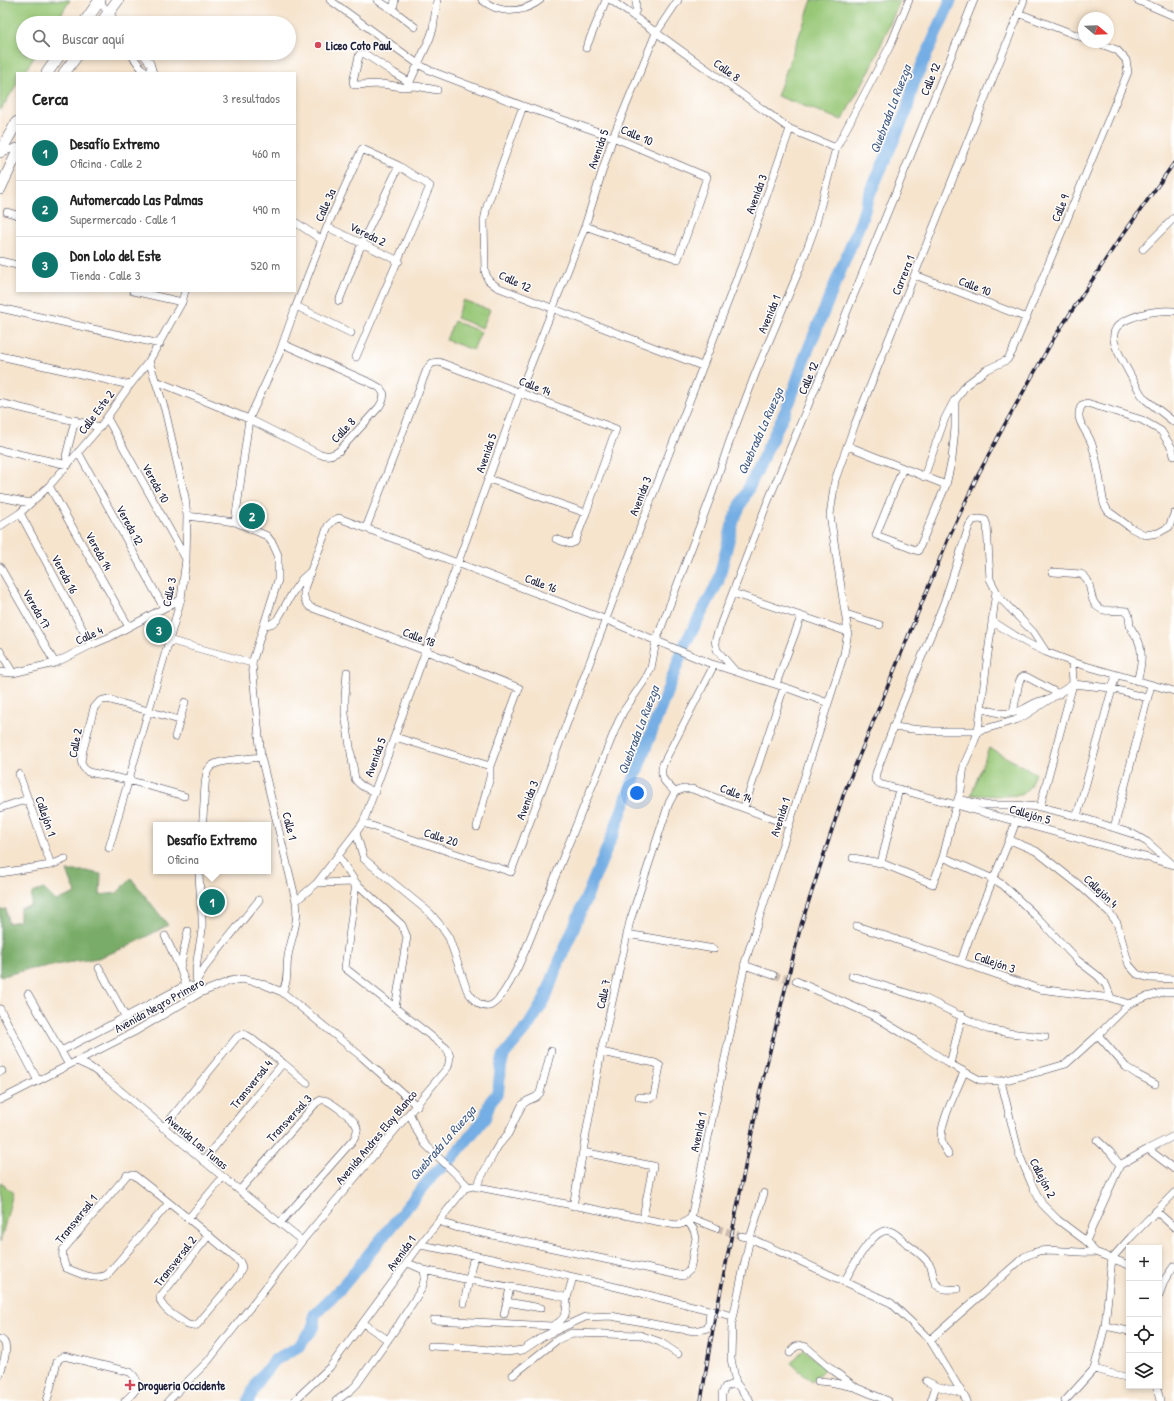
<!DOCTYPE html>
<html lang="es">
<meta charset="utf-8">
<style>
:root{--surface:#fff;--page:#f6f6f6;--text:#222;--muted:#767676;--line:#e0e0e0;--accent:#0f766e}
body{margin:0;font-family:"Patrick Hand",sans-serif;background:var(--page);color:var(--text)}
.controls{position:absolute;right:12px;bottom:12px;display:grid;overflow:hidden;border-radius:0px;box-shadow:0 2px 6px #0003}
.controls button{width:36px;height:36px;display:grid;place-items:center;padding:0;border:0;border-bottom:1px solid var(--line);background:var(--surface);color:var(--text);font:20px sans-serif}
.compass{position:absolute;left:1078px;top:12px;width:36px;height:36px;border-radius:50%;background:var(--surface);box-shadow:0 2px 6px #0003;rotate:109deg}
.you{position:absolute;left:637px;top:793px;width:14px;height:14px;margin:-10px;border:3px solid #fff;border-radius:50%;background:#1a73e8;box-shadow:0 0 0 6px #1a73e833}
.badge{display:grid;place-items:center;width:26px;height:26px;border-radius:50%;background:var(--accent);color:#fff;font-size:13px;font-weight:700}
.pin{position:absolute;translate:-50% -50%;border:2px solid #fff;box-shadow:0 1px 4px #0006}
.popup{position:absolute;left:153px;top:822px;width:118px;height:52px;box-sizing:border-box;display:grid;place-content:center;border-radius:0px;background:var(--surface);filter:drop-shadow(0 1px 3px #0005);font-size:13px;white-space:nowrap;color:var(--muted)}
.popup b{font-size:15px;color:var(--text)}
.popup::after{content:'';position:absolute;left:50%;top:100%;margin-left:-8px;border:8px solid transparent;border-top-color:var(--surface)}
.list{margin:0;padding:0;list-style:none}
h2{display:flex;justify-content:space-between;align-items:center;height:52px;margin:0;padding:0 16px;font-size:17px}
h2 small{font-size:13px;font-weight:400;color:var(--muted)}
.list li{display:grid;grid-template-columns:26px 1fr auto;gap:12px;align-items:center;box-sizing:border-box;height:56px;padding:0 16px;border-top:1px solid var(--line)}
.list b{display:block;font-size:15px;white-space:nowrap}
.list p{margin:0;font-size:13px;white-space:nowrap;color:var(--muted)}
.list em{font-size:13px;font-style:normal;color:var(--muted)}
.icon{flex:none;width:22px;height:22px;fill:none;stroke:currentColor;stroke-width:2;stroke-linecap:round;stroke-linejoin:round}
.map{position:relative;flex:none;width:1174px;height:1401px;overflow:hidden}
.search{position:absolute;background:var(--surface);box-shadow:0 2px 6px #0003;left:16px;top:16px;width:280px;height:44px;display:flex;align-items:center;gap:10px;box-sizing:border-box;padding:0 14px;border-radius:22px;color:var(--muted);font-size:15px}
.panel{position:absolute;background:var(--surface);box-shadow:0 2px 6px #0003;left:16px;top:72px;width:280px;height:220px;border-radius:0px}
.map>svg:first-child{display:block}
</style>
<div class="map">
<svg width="1174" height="1401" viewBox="0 0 1174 1401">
<rect width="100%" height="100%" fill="#fff"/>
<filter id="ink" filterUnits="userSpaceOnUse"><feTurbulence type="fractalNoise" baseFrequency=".025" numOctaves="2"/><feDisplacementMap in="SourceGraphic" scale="8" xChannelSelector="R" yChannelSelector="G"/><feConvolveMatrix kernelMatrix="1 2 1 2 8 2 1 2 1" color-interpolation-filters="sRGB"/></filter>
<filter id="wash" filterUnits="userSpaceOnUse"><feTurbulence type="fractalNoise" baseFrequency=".012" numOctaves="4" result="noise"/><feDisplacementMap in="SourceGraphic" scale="16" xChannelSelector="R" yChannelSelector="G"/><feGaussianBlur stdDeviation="0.9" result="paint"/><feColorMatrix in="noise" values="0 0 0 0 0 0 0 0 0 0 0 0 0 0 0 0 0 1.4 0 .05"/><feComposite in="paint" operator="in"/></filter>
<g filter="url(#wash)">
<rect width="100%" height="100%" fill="#f6e4cd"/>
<path fill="#97c776" stroke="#5c7458" d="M0,0H70L56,23H23V53H37L24,73H17V84L0,111Z
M812,0H900L871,68L842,120L777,96Z
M463,300L490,310L482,328L456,318Z
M454,321L481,332L473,350L446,340Z
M989,748L1035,773L1030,786L1022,795L1002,796L971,795Z
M0,1182L13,1193L0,1243Z
M804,1349L825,1368L812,1382L791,1363Z"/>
<path fill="#79ac67" stroke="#4e6751" d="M67,871H86L101,874L100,895L117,893L131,878L168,925L129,946L98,958L25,970L7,975L0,976V910L6,909L8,923L20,921V908L31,906L32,893L44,889L56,901L76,893Z"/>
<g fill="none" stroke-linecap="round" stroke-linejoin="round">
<path stroke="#74aee4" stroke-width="12" d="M248,1401L259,1379L275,1360L299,1346L314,1327V1315L342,1287L433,1175L453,1157L485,1118L490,1102L498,1092L501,1066L504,1055L529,1025L545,999L555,972L613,834L685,644L718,582L734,519L790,401L805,357L861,221L868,198L907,110L913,85L951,0"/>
</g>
</g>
<g filter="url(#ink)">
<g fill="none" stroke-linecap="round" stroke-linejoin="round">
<path stroke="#ccbdb0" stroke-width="7" stroke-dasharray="7 3.5" stroke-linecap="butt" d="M773,975L796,981
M716,1228L741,1236"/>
<defs>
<path id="minor" d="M330,0L418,64L431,71L523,106L613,137L707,177L678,259L585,226
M377,0L393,10L395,0
M482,0C486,3 491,6 496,8C511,13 527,10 540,0
M611,0L790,129L836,148
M1137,0L1174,16
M99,1L117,23
M393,10L415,27
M1018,13L1084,38
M633,16L636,10V0
M586,48L606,0
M130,53L142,69L148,73
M142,53L150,63L153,73
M409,82L394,73L365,54H360L359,56L353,82L354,85L382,84L402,87L416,86L437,90
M408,86L430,38L433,29L437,0
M523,106L487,206L484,221L485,271L488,280L497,287L702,366
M0,153L17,147
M7,212L17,215
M295,222L322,240
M327,227L399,261
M1143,249L1174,218
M0,261L17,265
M915,275L1027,318
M133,291L182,302
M339,301L362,243L399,166
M296,306L351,333
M0,308L160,344
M1174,311C1160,310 1145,312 1131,318C1104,328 1114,345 1125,365C1130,375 1136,385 1141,394L1146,400L1174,422
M0,356L130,385
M156,381L249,419L319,454C328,456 331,456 339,451L379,407L383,400L384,394L380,388L373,384L283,344
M0,403L100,427
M107,418L186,559
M848,446L946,485
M0,450L68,465
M78,452L164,608
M1174,456L1172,448L1161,431L1142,420L1087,403L1082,405C1073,419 1086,429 1091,442C1098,460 1100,484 1104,504L1108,511L1131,528L1145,535L1158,533L1169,527L1174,514
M70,462L67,460L66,456L75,420
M903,468L876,535L918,551L946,485L952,459L955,428V401L966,385L986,370L1007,360L1012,352L1128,72L1126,60L1117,50L1095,42
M924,477L945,418L954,401
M49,486L129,627
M0,497L30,503
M20,513L91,645
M187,516L235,522L247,527L267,536L273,544L278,555V580L252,663L261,757L296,901C299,922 292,935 288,956C286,968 289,982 282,992
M235,522L249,419L279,354L296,306L329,222L362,149L399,166L430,186L356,357
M0,526L20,513L49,486L100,427L130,385L149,361L182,302L185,291
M366,528L427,369L432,363L439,362L616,429L586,513L489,479
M556,539L570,544L575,542L586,513
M0,567L55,663
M1053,572L1081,574C1095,581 1086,602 1101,609C1109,613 1118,609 1127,611C1130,616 1129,620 1130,626C1132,631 1136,635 1138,640C1144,653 1141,668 1137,681
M996,591L978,731L1016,720L1024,716L1073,684L1072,662
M733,593L848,632
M846,614L880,625
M992,621L1025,642L1046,652
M264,625L271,624L277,620L293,592L302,579L310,572
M168,640L252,663
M0,651L13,673
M735,671L717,650L715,641L721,623L766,506L835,341L974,0
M0,672L13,673L55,663L91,645L110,637L181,599
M347,672L345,697V714L355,779C360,787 367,788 375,792
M776,684L801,617
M1174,691L1072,662L1046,652L1033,632L999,597L990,579L987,525L985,520L979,519L973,520L969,526L944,603L901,707L876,773L875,780L880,784L1174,865
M981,708C997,713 1008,717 1024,709C1032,705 1037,700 1047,700
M1013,713L1019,682L1021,678L1024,676L1027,677L1059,694
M179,720L107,699L100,701L94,708L83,750L81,761L83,767L88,772L128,780L184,796
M893,727L933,731H978L975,740L964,765L961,790L956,805L943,857L933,884L881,863L899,789
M175,737L185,702
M395,737L490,766L519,688L426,651L310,607C303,600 303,595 305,586L328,526L334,520L339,518L607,620L709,663L790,689L828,703
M19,774L51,865
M675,792C665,782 659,779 663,764L714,665
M675,792L683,789H692L789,825
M958,799L984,805H1014L1040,807L1077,816L1133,834L1147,842L1171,863
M1040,807L1073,684L1111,688L1147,698
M0,808L28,799
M744,808L784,687
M1077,816L1116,675
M363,823L511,872L642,523L744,260L790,129
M202,825C205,812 203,779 208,770C211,765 216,763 221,762C234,759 248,759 261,757
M477,827L490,777V766
M1114,828L1151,685
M356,833L364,859L430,913L441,926L449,938L467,990C472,998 479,1008 489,1006C502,1003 520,963 525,951L617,725L623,712L646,678L651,668L656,641L713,491L729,443L756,372L800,268L815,227L836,148L891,44L909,0
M1010,840L1036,851L1078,884L1109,912L1117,923L1129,965L1137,974L1149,978L1174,979
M109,848L181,599L186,559L187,516L185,497L165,410L149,361
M338,856L356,883L402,925L407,937L395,1008
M943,857L993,879L1003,885L1038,918L1077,960L1098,976L1106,985L1111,998
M853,858L881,863
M199,871C199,889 203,912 202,929C200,951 191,972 200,993
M0,873L51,865L65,859
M317,883L355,882
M296,901L317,883L363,823L520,392L585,226L613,137L656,33L678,0
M857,926L1039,989L1111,998L1129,1004
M627,934L714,949
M165,936L180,968L186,985L191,986
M961,962C976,913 1000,869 1016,821
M744,965L773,975
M99,968L126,1018
M180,968L188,931
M852,976L926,999L987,1029L1009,1033L1045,1037
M197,980L205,967L259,900
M796,981L874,1016L922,1045L950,1064L980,1080L1001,1081L1042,1071L1066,1064L1098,1035L1129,1004L1146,997L1164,992H1174
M28,994L69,1065
M0,1009L38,1081
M1098,1035L1126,1067L1138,1075L1155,1084
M61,1051L186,985
M601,1052L655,1063L660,1066L654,1096L650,1098L639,1097
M77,1061L90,1067L104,1077L223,1177L302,1241
M283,1063L307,1083
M950,1064L962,1015
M0,1072L2,1071
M1001,1081L1019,1154L1032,1185L1042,1204L1058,1220L1086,1241L1095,1252L1129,1265
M0,1100L134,1032L200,993L230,981L242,979L260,983L282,992L362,1057L417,1106
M410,1114L417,1131L425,1144L469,1187
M163,1128L237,1037L243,1034L248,1036L283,1063L203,1161
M1097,1140L1110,1152L1120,1165
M1148,1149L1174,1136
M583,1152L653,1166L644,1212
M948,1154C946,1150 943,1147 942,1143C937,1127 958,1088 964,1072
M476,1187L494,1153L498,1146L508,1134L522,1105L527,1101L536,1097L540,1093L551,1051
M240,1190L316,1103C319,1101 321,1099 324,1100C330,1101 354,1119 356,1125C359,1130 356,1135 354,1139L280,1223
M169,1203L107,1275C93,1281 79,1273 66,1268C63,1262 62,1257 63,1250L127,1175H134C170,1203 205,1232 240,1262L242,1267L238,1276L197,1325L193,1326L188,1325C180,1319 159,1309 160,1297L209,1235
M573,1206L601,1052L630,921L669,803L675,792
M1156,1211L1174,1227
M691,1218L716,1228
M188,1219L223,1177
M439,1221L455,1227L683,1276L690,1270L696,1238L694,1230L688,1222
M741,1236L750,1238L891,1303L930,1340L967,1401
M1086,1241L1120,1165L1148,1149L1174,1169
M420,1245C526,1264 630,1290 733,1316
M424,1270L469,1280L556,1295L567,1298L573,1277
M844,1282C851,1270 873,1226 890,1231C896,1233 902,1239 907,1244C915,1250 924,1256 930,1265C933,1270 932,1274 934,1279C936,1290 948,1290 957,1289
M1159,1295L1165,1279L1174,1266
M507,1302L541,1308
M464,1303L474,1255
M504,1314L510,1288
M434,1320L552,1326C566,1320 567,1312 567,1298
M363,1323L388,1340
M1105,1326L1129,1331
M0,1339C12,1343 2,1365 0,1374
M930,1340L1024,1257C1028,1255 1032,1253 1036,1252C1049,1247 1078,1254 1095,1252
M431,1346L471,1348L506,1352L523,1350L544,1336L585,1317L611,1316L674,1328L695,1331L707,1328L709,1323L710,1310
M790,1353C794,1346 799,1344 806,1347L834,1371L857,1388L888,1401
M513,1375L557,1340L572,1333L640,1335L660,1342L678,1354
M1129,1378L1094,1369L1105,1326L1112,1258L1131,1237L1174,1193
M818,1381L830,1382L854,1387
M926,1381L936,1386
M1157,1386L1160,1401
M47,1401L57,1362L60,1358L64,1356L130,1372C144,1384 135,1392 125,1401
M168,1401L208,1361L302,1241L448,1067C450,1059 451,1054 446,1048L345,968L356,883
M294,1401L330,1367L420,1245L465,1188L473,1186L676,1225L682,1224L691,1218L746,959L844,654L848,632L830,515L835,480L855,424L1024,0
M336,1401L351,1390L357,1384L399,1324L422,1288L425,1277L424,1270L408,1263
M722,1401V1394L725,1387L736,1383
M750,1401L736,1383L731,1359L732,1323L750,1238L764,1193
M931,1401L936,1386L962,1393
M1065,1401L1094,1369"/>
<path id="primary" d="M84,23L100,0
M101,23L118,0
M47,73L61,53
M64,73L79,53
M0,152L17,122
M0,189L17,153"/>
</defs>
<use href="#minor" stroke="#423f51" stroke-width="8"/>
<use href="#primary" stroke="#423f51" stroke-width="12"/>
<use href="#minor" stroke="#fff" stroke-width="7"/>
<use href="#primary" stroke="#fff" stroke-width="11"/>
<defs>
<path id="rail" d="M701,1401L710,1345L760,1091L801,925L844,793L948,539L979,473L1005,424L1054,338L1114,247L1174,163"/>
</defs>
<use href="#rail" stroke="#22223b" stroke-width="3.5"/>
<use href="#rail" stroke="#fff" stroke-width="2" stroke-dasharray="6" stroke-linecap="butt"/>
</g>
</g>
<g fill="#d1495b" stroke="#fff" stroke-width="1.5">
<circle cx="318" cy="45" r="4"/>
<path d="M128 1379h4v4h4v4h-4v4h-4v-4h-4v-4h4z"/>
</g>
<g text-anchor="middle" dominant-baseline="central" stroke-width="3" stroke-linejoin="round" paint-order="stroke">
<g font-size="12" font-weight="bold" fill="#22223b" stroke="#fff" text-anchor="start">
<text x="326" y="45">Liceo Coto Paul</text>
<text x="138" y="1385">Drogueria Occidente</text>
</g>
<g font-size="12" fill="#22223b" stroke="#fff">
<text transform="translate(727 70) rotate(36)">Calle 8</text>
<text transform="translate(930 79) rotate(-68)">Calle 12</text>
<text transform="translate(637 135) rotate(23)">Calle 10</text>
<text transform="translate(598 149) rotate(-71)">Avenida 5</text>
<text transform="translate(756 194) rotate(-70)">Avenida 3</text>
<text transform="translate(325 205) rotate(-66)">Calle 3a</text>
<text transform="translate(1060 208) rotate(-68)">Calle 9</text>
<text transform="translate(368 234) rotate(26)">Vereda 2</text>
<text transform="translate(903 275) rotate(-68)">Carrera 1</text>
<text transform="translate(515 281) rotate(25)">Calle 12</text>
<text transform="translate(975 286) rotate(21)">Calle 10</text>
<text transform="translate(769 314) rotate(-67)">Avenida 1</text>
<text transform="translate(808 378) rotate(-67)">Calle 12</text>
<text transform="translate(535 386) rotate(21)">Calle 14</text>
<text transform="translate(96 412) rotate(-53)">Calle Este 2</text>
<text transform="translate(343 430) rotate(-47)">Calle 8</text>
<text transform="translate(486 453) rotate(-71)">Avenida 5</text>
<text transform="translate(156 483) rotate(61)">Vereda 10</text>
<text transform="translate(640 496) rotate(-69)">Avenida 3</text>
<text transform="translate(130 525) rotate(61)">Vereda 12</text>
<text transform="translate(99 551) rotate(61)">Vereda 14</text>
<text transform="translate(65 574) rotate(62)">Vereda 16</text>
<text transform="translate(541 583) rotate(20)">Calle 16</text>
<text transform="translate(169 592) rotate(-79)">Calle 3</text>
<text transform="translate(37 609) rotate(60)">Vereda 17</text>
<text transform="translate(89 635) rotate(-24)">Calle 4</text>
<text transform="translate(419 637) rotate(21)">Calle 18</text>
<text transform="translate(75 743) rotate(-80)">Calle 2</text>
<text transform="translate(375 757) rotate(-70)">Avenida 5</text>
<text transform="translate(736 793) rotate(21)">Calle 14</text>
<text transform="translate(527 800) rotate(-69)">Avenida 3</text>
<text transform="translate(1030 814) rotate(16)">Callejón 5</text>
<text transform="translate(46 816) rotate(71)">Callejón 1</text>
<text transform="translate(780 817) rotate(-72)">Avenida 1</text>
<text transform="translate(290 826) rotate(76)">Calle 1</text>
<text transform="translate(441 837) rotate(18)">Calle 20</text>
<text transform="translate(1101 891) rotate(43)">Callejón 4</text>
<text transform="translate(995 962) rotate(19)">Callejón 3</text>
<text transform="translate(603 994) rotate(-78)">Calle 7</text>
<text transform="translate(159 1005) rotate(-29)">Avenida Negro Primero</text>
<text transform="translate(251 1084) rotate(-51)">Transversal 4</text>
<text transform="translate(289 1118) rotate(-47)">Transversal 3</text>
<text transform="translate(698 1132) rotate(-78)">Avenida 1</text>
<text transform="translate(376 1137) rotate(-50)">Avenida Andres Eloy Blanco</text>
<text transform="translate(197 1142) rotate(40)">Avenida Las Tunas</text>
<text transform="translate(1043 1178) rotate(63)">Callejón 2</text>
<text transform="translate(76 1219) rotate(-51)">Transversal 1</text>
<text transform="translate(401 1253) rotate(-54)">Avenida 1</text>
<text transform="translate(175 1261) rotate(-52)">Transversal 2</text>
</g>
<g font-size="13" font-style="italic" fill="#435a7f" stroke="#fff">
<text transform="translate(890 109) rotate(-69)">Quebrada La Ruezga</text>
<text transform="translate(760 431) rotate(-66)">Quebrada La Ruezga</text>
<text transform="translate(638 730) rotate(-69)">Quebrada La Ruezga</text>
<text transform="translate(442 1143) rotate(-49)">Quebrada La Ruezga</text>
</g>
</g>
</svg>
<div class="controls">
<button>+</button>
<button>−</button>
<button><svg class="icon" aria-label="locate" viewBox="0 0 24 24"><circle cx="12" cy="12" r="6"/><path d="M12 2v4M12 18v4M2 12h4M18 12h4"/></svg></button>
<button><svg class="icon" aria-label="layers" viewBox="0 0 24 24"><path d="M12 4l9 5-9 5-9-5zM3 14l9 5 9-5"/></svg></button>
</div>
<svg class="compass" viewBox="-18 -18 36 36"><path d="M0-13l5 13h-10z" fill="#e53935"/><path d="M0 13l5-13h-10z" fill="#767676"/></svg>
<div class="you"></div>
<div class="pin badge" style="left:212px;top:902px">1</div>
<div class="popup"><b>Desafío Extremo</b>Oficina</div>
<div class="pin badge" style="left:252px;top:516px">2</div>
<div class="pin badge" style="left:159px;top:630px">3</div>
<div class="search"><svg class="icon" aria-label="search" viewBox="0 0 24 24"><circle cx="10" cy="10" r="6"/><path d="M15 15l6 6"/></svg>Buscar aquí</div>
<section class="panel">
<h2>Cerca<small>3 resultados</small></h2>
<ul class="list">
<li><span class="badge">1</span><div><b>Desafío Extremo</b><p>Oficina · Calle 2</p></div><em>460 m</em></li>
<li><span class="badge">2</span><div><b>Automercado Las Palmas</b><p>Supermercado · Calle 1</p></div><em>490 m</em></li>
<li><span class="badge">3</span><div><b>Don Lolo del Este</b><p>Tienda · Calle 3</p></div><em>520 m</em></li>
</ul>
</section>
</div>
